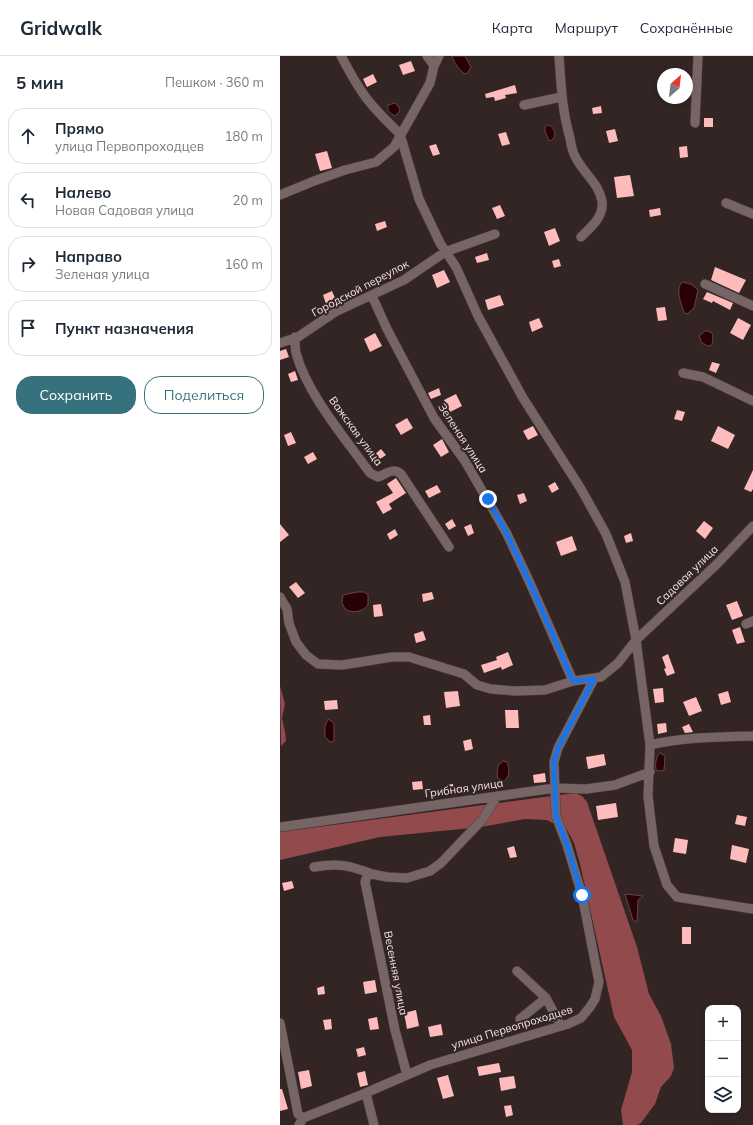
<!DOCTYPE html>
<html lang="ru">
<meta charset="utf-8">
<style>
:root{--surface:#fff;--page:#f6f6f7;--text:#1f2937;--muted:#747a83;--line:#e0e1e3;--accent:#36727d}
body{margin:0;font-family:Mulish,sans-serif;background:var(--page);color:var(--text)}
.controls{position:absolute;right:12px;bottom:12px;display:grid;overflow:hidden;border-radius:8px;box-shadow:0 2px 6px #0003}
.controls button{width:36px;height:36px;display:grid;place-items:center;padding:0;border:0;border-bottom:1px solid var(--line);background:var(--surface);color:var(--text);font:20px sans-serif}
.compass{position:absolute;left:377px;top:12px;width:36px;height:36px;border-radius:50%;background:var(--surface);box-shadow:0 2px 6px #0003;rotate:28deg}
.stop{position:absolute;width:12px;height:12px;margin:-9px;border:3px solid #1a73e8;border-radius:50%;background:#fff}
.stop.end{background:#1a73e8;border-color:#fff;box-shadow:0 1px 4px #0008}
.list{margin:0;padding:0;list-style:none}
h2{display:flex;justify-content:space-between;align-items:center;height:52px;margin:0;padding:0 16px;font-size:17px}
h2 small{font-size:13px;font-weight:400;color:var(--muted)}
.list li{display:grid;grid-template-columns:26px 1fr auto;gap:12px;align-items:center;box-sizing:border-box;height:56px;margin:0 8px 8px;padding:0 8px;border:1px solid var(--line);border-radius:16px}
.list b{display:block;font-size:15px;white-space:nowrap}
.list p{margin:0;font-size:13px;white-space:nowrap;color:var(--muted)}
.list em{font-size:13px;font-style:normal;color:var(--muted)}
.actions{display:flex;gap:8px;padding:12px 16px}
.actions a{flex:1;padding:9px 0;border:1px solid var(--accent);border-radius:16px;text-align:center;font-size:14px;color:var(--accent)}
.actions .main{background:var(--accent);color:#fff}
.icon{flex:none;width:22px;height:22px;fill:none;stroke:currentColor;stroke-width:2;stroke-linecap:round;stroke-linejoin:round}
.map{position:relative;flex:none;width:473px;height:1069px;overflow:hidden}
header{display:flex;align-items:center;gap:24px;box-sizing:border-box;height:56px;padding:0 20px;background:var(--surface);border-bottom:1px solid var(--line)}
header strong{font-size:19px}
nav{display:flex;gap:22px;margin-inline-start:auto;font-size:14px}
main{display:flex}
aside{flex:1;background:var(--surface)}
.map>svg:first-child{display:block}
</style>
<header>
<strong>Gridwalk</strong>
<nav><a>Карта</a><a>Маршрут</a><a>Сохранённые</a></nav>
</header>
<main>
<aside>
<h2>5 мин<small>Пешком · 360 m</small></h2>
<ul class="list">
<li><svg class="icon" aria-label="ahead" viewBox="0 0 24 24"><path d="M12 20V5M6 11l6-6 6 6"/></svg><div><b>Прямо</b><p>улица Первопроходцев</p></div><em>180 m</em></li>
<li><svg class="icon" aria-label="left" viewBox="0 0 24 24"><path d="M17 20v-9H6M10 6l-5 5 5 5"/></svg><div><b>Налево</b><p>Новая Садовая улица</p></div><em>20 m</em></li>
<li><svg class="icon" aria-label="right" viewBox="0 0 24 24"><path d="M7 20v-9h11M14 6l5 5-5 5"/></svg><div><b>Направо</b><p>Зеленая улица</p></div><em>160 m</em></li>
<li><svg class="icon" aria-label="arrive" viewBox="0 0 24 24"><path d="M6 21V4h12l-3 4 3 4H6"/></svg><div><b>Пункт назначения</b></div></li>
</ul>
<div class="actions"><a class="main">Сохранить</a><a>Поделиться</a></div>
</aside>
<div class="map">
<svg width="473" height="1069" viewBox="0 0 473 1069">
<rect width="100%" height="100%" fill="#342525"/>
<path fill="#924a4c" d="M0,630L5,648L2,662L5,676L6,685L1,690Z
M295,737L302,740L307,746L357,891L369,938L381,960L391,988L394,1012L391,1020L381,1031L375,1048L361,1067L357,1069H343L341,1054L352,1016V994L334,961L300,808L294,787L287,774L267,764L245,763L201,771L100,781L0,804V776Z"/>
<path fill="#290003" stroke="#654547" d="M172,0H185L191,11L188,16L185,18C178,13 175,8 172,0Z
M115,47L119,51L120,55L115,60C110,57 107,55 108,49Z
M268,69L271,70C276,75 277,83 269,85L265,75V71Z
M402,226L411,228L418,234L414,252L407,258L404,256C401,247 395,234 402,226Z
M425,275H428L432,277L433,281L432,289L428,290L422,287L419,280Z
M77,536H84L88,538V549C82,556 73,558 65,553L62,547L63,539Z
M48,663L54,667V685L50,686L45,681V670Z
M380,697L385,700L384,714L380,715L376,714C375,708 376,701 380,697Z
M223,705L227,706C230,713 230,721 223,726L217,721L218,710Z
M345,838L363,840L358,844L357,866L353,864Z"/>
<path fill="#febbbb" d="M131,5L135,15L123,19L119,9Z
M93,18L97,26L87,31L83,23Z
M235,29L237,37L225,39L226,42L215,45L214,41L206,42L205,38Z
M321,50L322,57L313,58L312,52Z
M424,62H433V71H424Z
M335,73L338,85L329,87L326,75Z
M226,76L230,88L222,90L218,78Z
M156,88L160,98L153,100L149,90Z
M407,90L408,101L400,102L399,91Z
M47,95L52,112L40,115L35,98Z
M350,119L354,140L337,142L334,121Z
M220,149L225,160L217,163L212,152Z
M380,152L381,159L370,161L369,154Z
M105,165L107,171L97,175L95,168Z
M275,172L280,185L269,190L264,176Z
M207,197L209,204L197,207L195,201Z
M279,203L281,210L274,212L272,205Z
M435,211L466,224L459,237L431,224Z
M164,214L170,226L157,232L152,219Z
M52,235L57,247L47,251L43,239Z
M427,236L453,247L450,254L433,245L432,247L423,243Z
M220,239L224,249L208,254L205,244Z
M385,251L387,264L378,265L376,252Z
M259,262L263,271L252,276L249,266Z
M458,262L471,269L463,284L450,277Z
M95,277L102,290L90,296L84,283Z
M6,293L9,301L0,304V295Z
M432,306L440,308L436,317L429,314Z
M15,315L18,324L11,326L8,318Z
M159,332L161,339L151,343L148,337Z
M176,338L182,350L170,356L164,344Z
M397,354L405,356L402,365L394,363Z
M127,362L133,372L121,379L115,369Z
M253,370L258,379L248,384L243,375Z
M438,370L455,379L448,393L431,385Z
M11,376L16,387L8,390L4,379Z
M162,383L169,396L161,401L153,389Z
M86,384L91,392L85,396L80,389Z
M101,393L106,399L97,405L93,400Z
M33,396L37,403L28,408L24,401Z
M473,414V433L471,436L464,433Z
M116,422L126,437L109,448L112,453L103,458L96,446L113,437L107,428Z
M275,426L279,433L272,437L268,430Z
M157,429L161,436L149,442L145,435Z
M244,437L247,445L240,448L237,439Z
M172,463L176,470L169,474L165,468Z
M424,465L433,472L425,483L416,475Z
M0,468L9,479L0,486Z
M191,468L194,477L188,480L184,471Z
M115,473L118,479L110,484L107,478Z
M351,477L353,485L346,487L344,480Z
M292,480L297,494L281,500L276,486Z
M16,526L25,537L18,542L9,531Z
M152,536L154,543L143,546L142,538Z
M457,545L463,560L452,564L446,549Z
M101,548L103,560L94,561L93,549Z
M460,571L465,586L457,588L452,574Z
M143,575L146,584L136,587L134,578Z
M228,596L233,609L222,614L221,611L204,617L201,609L217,604L216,601Z
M388,598L395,617L387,620L384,613L386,612L382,601Z
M383,632L384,646L375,647L373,633Z
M178,635L180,650L166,652L164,636Z
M448,635L451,646L441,649L438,638Z
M416,641L422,655L409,660L403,646Z
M57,644L58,653L45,654L44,645Z
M225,654H238L239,672H226Z
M150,659L151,669H144L143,660Z
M386,667L387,676L378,678L377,668Z
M409,668L413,676L405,677L402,671Z
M191,683L193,693L185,695L183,685Z
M324,698L326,709L308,713L306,701Z
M265,717L266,726L254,727L253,719Z
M142,725L143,733L133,734L132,726Z
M173,728L174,736L167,737L166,729Z
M336,747L338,761L318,764L316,750Z
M457,759L467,761L465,770L455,768Z
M395,782L408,784L406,798L393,796Z
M452,789L469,793L466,807L450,803Z
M234,790L237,801L230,802L227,792Z
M12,825L14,832L4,835L2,827Z
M402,871H411V888H402Z
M95,924L97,936L85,938L83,926Z
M44,930L45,938L38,939L37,932Z
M136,954L139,970L127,973L124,957Z
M97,961L99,973L90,974L88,963Z
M51,963L52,973L45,974L43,964Z
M161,968L163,979L150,981L148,971Z
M84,991L86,999L78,1001L76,993Z
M219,1007L221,1016L199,1020L197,1011Z
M29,1014L32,1030L21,1033L18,1016Z
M85,1015L88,1029L80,1031L77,1017Z
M168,1019L174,1040L163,1043L157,1022Z
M234,1020L236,1032L221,1035L219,1022Z
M0,1033H2L8,1053L0,1055Z
M231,1049L233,1059L226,1061L224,1050Z"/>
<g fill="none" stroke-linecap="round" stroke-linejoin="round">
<defs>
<path id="minor" d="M61,0C69,15 77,30 87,43C97,56 109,67 120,78
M147,0L154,10
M279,0C281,28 282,55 290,82C291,88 292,95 295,100C302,116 319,127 322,145C324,161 311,171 301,181
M244,49L281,41
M415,67L418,0
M120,78L139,143L160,187L176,211L198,260L243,342L301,433L326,478L345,526L356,584L370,689L368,740L374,790L387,829L397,841L473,853
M0,139L34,125L65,114L96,106L114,91L150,27L154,10L159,0
M446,147L473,158
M425,228L473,250
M92,240L107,273L154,362L185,405L227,478L250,527L293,625
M15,281C15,286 15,292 16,297C27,338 65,382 90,417L98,421C106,418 113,411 121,418L169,491
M0,287L18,281L55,256L124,224L165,196L215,178
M403,317L423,321L473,345
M0,541L7,553L9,567L16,586L26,599L38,608L62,609L112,601H129L184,618L197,629L211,633L235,635L265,634L293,625L321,621L338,607L356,584L437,508L473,470
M466,568L473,565
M370,689C403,681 439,681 473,680
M0,771L275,732L306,733L335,729L370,716
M34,811C58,807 69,809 92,818L89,819
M87,820L85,826L115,974L127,1019
M87,820L92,818L107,821L127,822L150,815L161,807L203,763L217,740
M237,915L266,942L281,970
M240,963L266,942
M0,967L18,1058L23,1062
M86,1037L94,1069
M19,1069L23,1062L81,1039L150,1009L288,968L301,962L310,951L315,943L319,926L302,839L287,789L276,760L274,706L278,692L314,623"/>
</defs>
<use href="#minor" stroke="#4e4242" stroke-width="10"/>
<use href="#minor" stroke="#766564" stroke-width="9"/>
</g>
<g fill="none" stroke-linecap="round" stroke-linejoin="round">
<path stroke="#1a73e8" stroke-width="5" d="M208,443L227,478L250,527L293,625L314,623L278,692L274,706L276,760L287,789L302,839"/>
</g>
<g text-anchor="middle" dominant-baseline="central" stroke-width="4" stroke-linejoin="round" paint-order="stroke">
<g font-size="11" fill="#f1e7e6" stroke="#342525">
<text transform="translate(80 232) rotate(-28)">Городской переулок</text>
<text transform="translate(76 375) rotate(54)">Важская улица</text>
<text transform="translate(183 382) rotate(57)">Зеленая улица</text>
<text transform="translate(407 519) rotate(-44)">Садовая улица</text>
<text transform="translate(184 732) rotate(-8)">Грибная улица</text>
<text transform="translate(116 917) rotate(79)">Весенняя улица</text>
<text transform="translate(232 971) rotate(-17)">улица Первопроходцев</text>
</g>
</g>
</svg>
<div class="controls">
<button>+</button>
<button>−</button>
<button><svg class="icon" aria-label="layers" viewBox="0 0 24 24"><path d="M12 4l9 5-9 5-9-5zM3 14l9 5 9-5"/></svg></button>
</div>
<svg class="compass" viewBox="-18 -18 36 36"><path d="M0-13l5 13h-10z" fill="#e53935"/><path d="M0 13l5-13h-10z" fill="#747a83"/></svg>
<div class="stop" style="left:302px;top:839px"></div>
<div class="stop end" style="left:208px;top:443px"></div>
</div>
</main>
